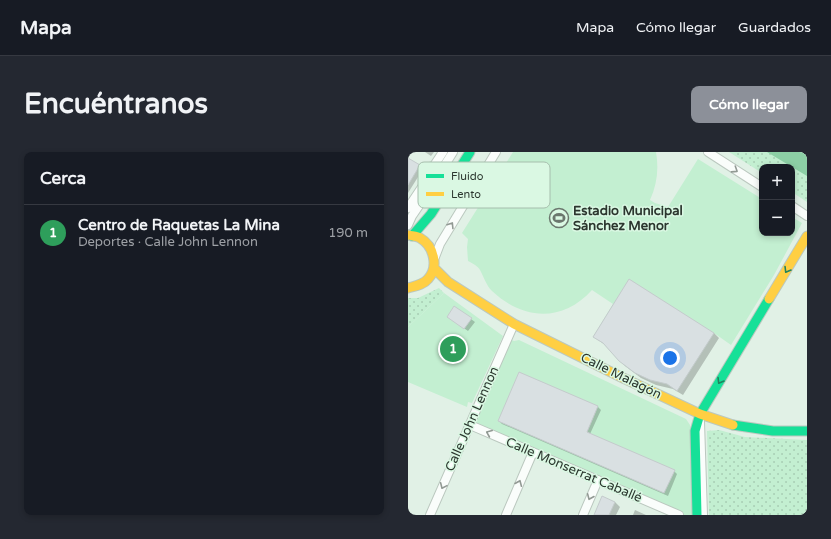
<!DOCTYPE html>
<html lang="es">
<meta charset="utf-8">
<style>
:root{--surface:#171b24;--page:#242831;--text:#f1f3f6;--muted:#9ea1a6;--line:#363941;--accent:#8c9099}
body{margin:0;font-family:"Varela Round",sans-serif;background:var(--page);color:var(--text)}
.controls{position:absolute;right:12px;top:12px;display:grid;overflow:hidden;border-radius:8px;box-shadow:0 2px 6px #0003}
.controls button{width:36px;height:36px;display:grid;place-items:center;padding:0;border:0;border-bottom:1px solid var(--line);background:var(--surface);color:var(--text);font:20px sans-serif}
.you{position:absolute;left:262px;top:206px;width:14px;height:14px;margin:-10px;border:3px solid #fff;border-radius:50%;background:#1a73e8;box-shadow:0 0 0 6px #1a73e833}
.badge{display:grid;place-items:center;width:26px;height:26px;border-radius:50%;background:var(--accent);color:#fff;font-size:13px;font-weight:700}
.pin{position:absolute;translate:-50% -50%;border:2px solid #fff;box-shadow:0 1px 4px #0006}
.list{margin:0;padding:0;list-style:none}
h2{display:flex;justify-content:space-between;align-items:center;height:52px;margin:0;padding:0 16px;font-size:17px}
h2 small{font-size:13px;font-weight:400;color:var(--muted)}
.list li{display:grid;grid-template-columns:26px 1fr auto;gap:12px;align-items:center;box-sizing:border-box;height:56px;padding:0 16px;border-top:1px solid var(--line)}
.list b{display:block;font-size:15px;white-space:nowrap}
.list p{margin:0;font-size:13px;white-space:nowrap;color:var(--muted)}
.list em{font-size:13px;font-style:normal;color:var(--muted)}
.map{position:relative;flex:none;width:399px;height:363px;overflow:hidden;border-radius:8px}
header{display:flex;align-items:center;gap:24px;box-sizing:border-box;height:56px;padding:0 20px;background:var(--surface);border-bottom:1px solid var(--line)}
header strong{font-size:19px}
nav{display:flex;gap:22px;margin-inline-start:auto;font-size:14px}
.intro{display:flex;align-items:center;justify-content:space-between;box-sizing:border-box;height:96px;padding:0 24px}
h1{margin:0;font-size:28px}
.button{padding:10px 18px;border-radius:8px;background:var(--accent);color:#fff;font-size:14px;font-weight:700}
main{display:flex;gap:24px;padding:0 24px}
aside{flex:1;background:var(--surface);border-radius:8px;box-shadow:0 2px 6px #0003}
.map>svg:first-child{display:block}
</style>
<header>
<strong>Mapa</strong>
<nav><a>Mapa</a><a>Cómo llegar</a><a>Guardados</a></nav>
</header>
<div class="intro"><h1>Encuéntranos</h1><a class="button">Cómo llegar</a></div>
<main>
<aside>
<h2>Cerca<small></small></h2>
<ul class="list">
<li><span class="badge" style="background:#2e9e5b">1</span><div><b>Centro de Raquetas La Mina</b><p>Deportes · Calle John Lennon</p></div><em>190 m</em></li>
</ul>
</aside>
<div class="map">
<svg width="399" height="363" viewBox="0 0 399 363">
<defs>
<pattern id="park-dots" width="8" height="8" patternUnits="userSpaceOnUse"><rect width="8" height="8" fill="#c3efd1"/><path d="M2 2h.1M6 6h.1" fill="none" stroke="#a8ceb4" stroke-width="1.8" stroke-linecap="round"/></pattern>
</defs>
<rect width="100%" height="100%" fill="#e1f1e6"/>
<path fill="#c3efd1" d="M105,0H248C251,17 249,33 242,48L247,51L260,55L290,7L354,47V81H384V65L394,71L366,123L323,193L306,181L269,239L259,232L242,228L227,221L211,209L195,191L185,185L205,152L184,138C154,171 115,168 84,139C78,133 76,125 72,118C70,114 64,111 60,109L59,95L60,87L54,81Z
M36,141L95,184L64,251L60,250L59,255L0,230V175Z
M99,186L106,189L111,188L278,267L282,273L289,363H271L62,273Z"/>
<path fill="url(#park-dots)" d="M321,0H399V50L384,40V15H354V21Z
M31,136L36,141L0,175V146H10Z
M311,278L337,285L399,288V363H301L299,279Z"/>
<path fill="#8ccfa5" d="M359,0H399V24Z"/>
<path fill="#0003" d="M17,0H26L23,4Z
M0,7L15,17L0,41Z
M40,165L63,167L67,170L60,179Z
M306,181L311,186L275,243L265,237L248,233L233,226L217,214L200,195L186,185Z
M112,221L190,255L193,258L182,282L266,319L269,322L260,344L94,272L91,269Z
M207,350L212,355L208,363H187Z
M227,358L238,363H225Z"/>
<path fill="#d9e0e2" stroke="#c4cbcc" d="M0,6L12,13L0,33Z
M221,127L306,181L269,239L259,232L242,228L227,221L211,209L195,191L185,185Z
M46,154L64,166L56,177L39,165Z
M111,220L190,254L179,280L267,318L256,341L90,269Z
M194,344L207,350L201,363H186Z"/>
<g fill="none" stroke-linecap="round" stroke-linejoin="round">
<defs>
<path id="street" d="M300,0L354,35
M18 22a8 8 0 1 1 16 0a8 8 0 1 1-16 0Z
M25,15L35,0
M33,19L45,0
M384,54L399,64
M0,56L20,26
M0,73L4,64L27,30
M27,105L32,92L88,0
M292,270L295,363
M62,273L271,363
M22,363L106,172
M98,363L125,300
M175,363L190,328"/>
<path id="fast" d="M4,84L23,62L62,0
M325,273L365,279H399
M289,363L287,279L292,262L361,147"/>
<path id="slow" d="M0,83C4,84 9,84 12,86C26,94 31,115 20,127C15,133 7,134 0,136
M26,116L40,130L106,172L213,225L292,262L325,273
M361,147L399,84"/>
</defs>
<use href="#street" stroke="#bbc8bf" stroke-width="10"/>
<use href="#fast" stroke="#bbc8bf" stroke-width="11"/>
<use href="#slow" stroke="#bbc8bf" stroke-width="11"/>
<use href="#street" stroke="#fafdfb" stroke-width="8"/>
<use href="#fast" stroke="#16e098" stroke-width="9"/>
<use href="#slow" stroke="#ffcf43" stroke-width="9"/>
</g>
<defs><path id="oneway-chevron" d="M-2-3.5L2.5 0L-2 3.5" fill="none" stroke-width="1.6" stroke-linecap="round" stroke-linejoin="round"/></defs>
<g stroke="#929a94">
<use href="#oneway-chevron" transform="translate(327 18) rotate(33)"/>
<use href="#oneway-chevron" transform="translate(43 73) rotate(-58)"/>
<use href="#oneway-chevron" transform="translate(81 281) rotate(-157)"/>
<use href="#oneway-chevron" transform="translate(111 331) rotate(-67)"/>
<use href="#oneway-chevron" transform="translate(35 334) rotate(114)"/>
<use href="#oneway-chevron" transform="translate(182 345) rotate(113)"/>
</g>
<g stroke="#22825e">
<use href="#oneway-chevron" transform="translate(379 118) rotate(121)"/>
<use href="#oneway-chevron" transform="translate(312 229) rotate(121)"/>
</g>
<defs>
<symbol id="stadium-ring" viewBox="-11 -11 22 22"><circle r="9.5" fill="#daf8e3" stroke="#6b776e" stroke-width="1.5"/><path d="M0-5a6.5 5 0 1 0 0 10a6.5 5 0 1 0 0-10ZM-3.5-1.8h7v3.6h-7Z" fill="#6b776e"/></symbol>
</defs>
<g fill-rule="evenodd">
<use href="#stadium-ring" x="140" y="55" width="22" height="22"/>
</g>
<g text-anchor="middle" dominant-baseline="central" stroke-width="3" stroke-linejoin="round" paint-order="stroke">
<g font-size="13" font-weight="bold" fill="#2b362e" stroke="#daf8e3" text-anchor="start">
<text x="165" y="59">Estadio Municipal<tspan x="165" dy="15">Sánchez Menor</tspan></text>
</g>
<g font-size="13" fill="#2b362e" stroke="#daf8e3">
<text transform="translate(213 224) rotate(26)">Calle Malagón</text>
<text transform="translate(64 267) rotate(-66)">Calle John Lennon</text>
<text transform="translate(166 318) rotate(23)">Calle Monserrat Caballé</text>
</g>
</g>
<rect x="10" y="10" width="132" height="46" rx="6" fill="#daf8e3" stroke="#a6bead" stroke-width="1"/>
<rect x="18" y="22" width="18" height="4" fill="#16e098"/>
<rect x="18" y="40" width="18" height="4" fill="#ffcf43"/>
<g font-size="11" fill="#2b362e">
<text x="43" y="28">Fluido</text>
<text x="43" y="46">Lento</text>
</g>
</svg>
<div class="controls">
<button>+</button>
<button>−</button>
</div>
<div class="you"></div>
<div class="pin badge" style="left:45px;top:197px;background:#2e9e5b">1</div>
</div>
</main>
